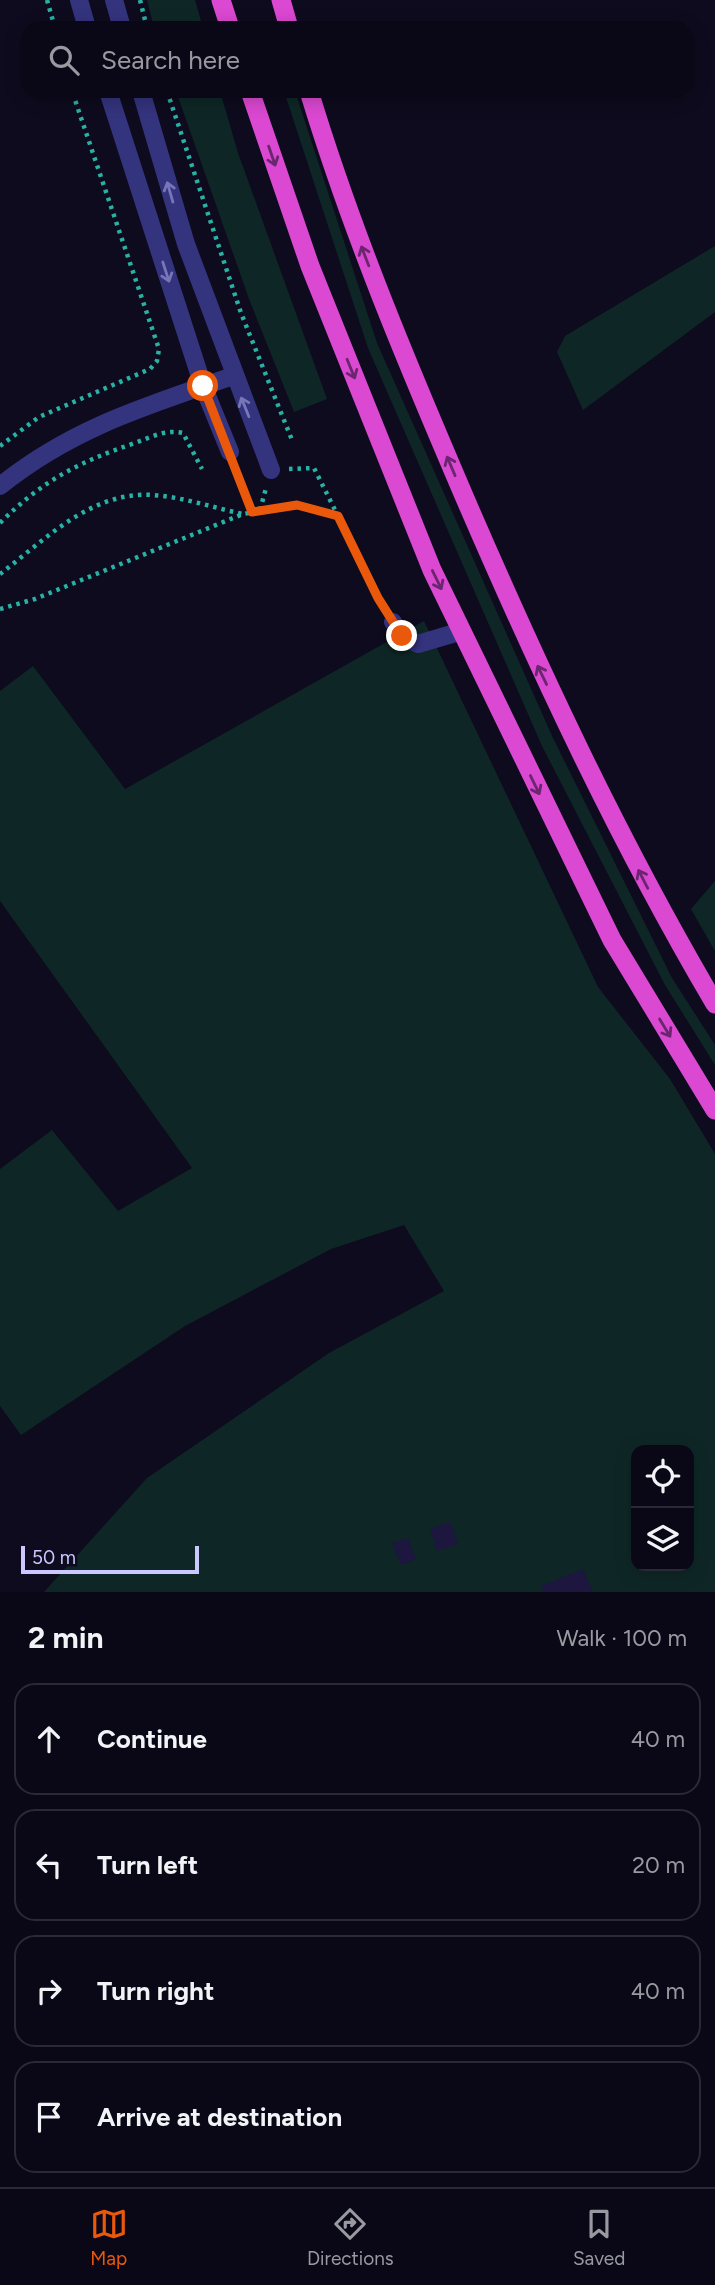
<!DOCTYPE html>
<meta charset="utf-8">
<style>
:root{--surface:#0a0816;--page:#181623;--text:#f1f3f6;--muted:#999aa1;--line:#2a2935;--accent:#ea580c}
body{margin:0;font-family:Figtree,sans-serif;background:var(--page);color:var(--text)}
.controls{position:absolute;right:21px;bottom:21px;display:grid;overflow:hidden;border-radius:14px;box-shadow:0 4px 18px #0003}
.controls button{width:63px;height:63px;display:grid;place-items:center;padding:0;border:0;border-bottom:2px solid var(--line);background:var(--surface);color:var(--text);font:35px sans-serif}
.scale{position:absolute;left:21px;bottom:18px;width:178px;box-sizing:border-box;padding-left:7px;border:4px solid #cbc7ff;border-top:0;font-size:19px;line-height:24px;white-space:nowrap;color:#cbc7ff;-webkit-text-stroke:5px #0d0b1d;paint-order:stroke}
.stop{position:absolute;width:21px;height:21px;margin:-16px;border:5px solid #ea580c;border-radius:50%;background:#fff}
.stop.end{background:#ea580c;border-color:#fff;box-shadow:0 2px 7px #0008}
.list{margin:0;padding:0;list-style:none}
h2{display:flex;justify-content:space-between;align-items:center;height:91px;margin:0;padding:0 28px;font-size:30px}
h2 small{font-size:23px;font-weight:400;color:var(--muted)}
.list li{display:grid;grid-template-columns:46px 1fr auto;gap:21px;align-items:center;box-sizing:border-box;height:112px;margin:0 14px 14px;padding:0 14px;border:2px solid var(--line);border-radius:21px}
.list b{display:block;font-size:26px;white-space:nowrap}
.list em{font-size:23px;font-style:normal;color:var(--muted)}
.icon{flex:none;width:38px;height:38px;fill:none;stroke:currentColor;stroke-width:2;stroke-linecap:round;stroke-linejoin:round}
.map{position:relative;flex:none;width:715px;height:1592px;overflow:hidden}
.search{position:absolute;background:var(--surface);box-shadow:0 4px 18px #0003;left:21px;right:21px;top:21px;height:77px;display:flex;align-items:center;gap:18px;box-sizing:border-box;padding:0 24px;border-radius:21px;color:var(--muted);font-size:26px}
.sheet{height:595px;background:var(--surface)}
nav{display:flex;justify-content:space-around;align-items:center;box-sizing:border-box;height:98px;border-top:2px solid var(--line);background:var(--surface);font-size:19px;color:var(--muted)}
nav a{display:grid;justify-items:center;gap:4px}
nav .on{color:var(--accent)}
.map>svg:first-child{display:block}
</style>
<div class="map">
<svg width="715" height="1592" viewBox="0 0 715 1592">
<rect width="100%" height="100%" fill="#0d0b1d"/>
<path fill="#0e2726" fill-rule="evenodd" d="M147,0H195L203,28H154Z
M176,91H220L238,153L327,399L294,412L249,299Z
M284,91H295L377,343L553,738L672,978L715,1045V1065L665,985L542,746L368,348Z
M715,246V312L583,410L557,352L565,336Z
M424,621L598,987L670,1079L715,1154V1592H44L147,1478L329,1353L444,1291L404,1225L331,1249L185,1326L21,1435L0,1406V1169L52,1130L118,1211L192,1168L0,901V691L33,666L125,789ZM636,1450H689V1566H636Z
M715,881V951L691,909Z"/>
<path fill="#1d163f" d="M450,1522L458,1544L437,1551L430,1529Z
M408,1538L416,1559L401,1565L392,1543Z
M583,1569L593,1592H544L541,1586Z"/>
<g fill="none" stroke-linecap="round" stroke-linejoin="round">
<path stroke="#28b2a5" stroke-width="4.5" stroke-dasharray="3.5 5" stroke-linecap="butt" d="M47,0L55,28
M140,0L147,28
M167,91L241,313L292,440
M0,446L39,417L150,369L157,361L159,349L72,91
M289,469L314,468L383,606
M236,470L252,511
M260,510L266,488
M0,523C43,480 79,462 135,443C151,437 166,429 183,433L202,469
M0,574C46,539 91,491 153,495C183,497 214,508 243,514
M0,609L35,599L243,514L297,505L338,516"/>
<path stroke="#34337e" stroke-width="18" d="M79,0L87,28
M114,0L122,28
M108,91L203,386L230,452
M141,91L186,244L271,470
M0,486C72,428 146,406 233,376
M393,622L402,636L418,644L462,631"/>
<path stroke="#db48d1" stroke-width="19" d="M221,0L230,28
M281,0L289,28
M250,91L310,266L432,570L612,940L715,1110
M309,91C351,230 407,363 464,496C539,670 619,841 715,1004"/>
</g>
<defs><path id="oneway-shaft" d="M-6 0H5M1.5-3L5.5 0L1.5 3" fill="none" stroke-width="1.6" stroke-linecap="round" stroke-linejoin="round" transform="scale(1.75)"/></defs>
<g stroke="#6a266e">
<use href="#oneway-shaft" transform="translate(272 156) rotate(71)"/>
<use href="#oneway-shaft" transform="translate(365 256) rotate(-111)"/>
<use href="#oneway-shaft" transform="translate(351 369) rotate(68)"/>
<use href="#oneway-shaft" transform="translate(451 466) rotate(-113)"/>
<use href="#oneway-shaft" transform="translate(437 580) rotate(64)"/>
<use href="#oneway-shaft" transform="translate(542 675) rotate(-116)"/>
<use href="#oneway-shaft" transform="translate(535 785) rotate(64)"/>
<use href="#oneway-shaft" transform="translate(643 879) rotate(-117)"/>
<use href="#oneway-shaft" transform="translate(665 1028) rotate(59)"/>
</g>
<g stroke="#7876b8">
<use href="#oneway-shaft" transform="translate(170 192) rotate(-106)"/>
<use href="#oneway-shaft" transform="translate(166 272) rotate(72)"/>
<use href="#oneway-shaft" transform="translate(245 407) rotate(-112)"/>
</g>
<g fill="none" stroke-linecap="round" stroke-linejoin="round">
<path stroke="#ea580c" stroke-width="9" d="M203,386L252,512L297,505L338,516L378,598L402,636"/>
</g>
</svg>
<div class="controls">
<button><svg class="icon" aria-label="locate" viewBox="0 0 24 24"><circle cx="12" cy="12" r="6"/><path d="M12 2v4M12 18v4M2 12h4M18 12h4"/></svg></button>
<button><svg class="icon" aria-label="layers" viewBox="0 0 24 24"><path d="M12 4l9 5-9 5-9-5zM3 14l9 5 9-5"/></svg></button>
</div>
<div class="scale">50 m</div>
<div class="stop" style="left:203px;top:386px"></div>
<div class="stop end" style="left:402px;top:636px"></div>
<div class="search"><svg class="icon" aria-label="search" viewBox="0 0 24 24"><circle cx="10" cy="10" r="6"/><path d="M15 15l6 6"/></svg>Search here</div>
</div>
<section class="sheet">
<h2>2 min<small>Walk · 100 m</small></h2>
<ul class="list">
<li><svg class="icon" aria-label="ahead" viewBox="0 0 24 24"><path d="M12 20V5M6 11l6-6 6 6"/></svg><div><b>Continue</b></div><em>40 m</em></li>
<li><svg class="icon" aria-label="left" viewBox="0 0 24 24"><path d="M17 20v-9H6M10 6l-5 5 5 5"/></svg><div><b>Turn left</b></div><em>20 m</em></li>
<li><svg class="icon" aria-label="right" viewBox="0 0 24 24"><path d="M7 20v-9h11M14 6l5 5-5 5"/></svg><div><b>Turn right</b></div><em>40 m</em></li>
<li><svg class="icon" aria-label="arrive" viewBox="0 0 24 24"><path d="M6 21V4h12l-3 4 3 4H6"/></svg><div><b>Arrive at destination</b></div></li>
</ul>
</section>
<nav>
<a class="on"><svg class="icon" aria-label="map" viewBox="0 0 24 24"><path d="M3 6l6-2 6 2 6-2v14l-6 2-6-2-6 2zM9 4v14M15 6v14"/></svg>Map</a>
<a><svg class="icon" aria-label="directions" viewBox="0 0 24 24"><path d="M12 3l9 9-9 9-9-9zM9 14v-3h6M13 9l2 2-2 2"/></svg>Directions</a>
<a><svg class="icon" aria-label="saved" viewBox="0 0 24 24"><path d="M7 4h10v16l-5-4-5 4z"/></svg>Saved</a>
</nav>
